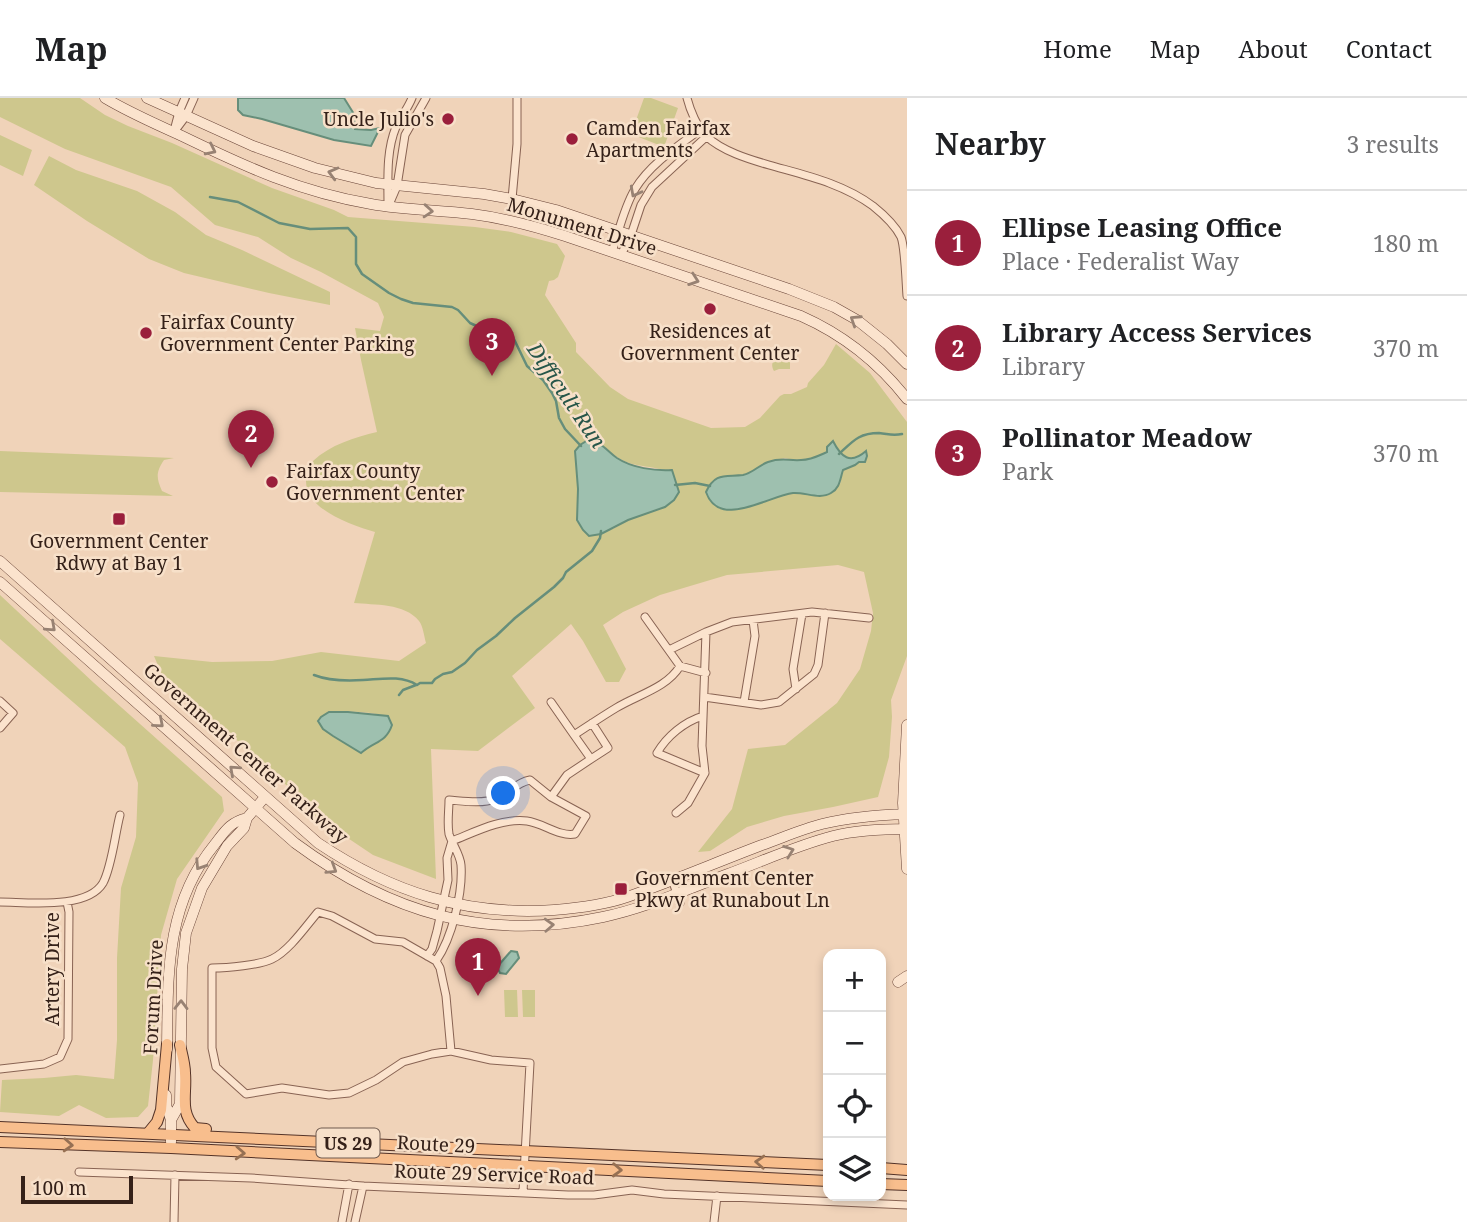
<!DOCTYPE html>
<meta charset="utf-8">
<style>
:root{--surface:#fff;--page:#f6f6f6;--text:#202124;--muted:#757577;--line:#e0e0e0;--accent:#9a1f3c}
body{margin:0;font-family:"Noto Serif",serif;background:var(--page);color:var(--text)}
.controls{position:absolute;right:21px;bottom:21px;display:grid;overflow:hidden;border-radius:14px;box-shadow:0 4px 10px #0003}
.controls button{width:63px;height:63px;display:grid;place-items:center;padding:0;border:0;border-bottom:2px solid var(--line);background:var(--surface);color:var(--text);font:35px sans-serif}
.scale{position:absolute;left:21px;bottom:18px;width:112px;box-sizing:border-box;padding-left:7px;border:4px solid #352119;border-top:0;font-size:19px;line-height:24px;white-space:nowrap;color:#352119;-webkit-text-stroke:5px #f7e0c9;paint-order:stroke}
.you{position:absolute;left:504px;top:696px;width:24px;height:24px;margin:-18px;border:5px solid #fff;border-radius:50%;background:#1a73e8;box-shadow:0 0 0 10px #1a73e833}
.badge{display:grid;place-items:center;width:46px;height:46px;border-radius:50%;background:var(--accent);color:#fff;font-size:23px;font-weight:700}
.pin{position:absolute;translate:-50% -58px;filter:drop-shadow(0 2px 4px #0008)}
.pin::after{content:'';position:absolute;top:37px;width:24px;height:21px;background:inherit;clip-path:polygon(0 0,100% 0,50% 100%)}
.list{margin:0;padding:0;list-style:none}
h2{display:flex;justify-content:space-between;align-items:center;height:91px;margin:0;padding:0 28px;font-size:30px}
h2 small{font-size:23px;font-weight:400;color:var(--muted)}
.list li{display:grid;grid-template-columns:46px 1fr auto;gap:21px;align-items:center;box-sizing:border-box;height:105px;padding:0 28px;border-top:2px solid var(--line)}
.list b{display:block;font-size:26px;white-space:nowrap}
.list p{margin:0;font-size:23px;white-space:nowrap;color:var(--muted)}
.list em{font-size:23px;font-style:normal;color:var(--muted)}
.icon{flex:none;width:38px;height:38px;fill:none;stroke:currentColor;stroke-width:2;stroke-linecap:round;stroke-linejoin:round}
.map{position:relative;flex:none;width:907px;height:1124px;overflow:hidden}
header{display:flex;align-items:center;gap:42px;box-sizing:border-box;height:98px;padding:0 35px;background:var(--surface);border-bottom:2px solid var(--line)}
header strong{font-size:33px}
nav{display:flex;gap:38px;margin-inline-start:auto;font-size:24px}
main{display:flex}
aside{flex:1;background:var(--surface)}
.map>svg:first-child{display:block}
</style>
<header>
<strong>Map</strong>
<nav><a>Home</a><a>Map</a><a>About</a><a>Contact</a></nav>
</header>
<main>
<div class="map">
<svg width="907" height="1124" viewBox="0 0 907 1124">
<rect width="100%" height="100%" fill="#f0d3b9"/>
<path fill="#cec78d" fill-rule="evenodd" d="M0,0H80L105,17L128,28L172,45L272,90L334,112L348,119L475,129L511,134L557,146L565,158L558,179L554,182L549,183L545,197L576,245V254L610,289L628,301L711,330L745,329L760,320L780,298L784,296H791L807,289L808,285L824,267L836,246L870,275L907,324V558L891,602L892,619L889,659L878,699L833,709L784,718L747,729L710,753L698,754L732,711L748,651L785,647L837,605L860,571L871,533L873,515L864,474L838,467L727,477L660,497L623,514L603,527L626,571L619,584H606L583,543L571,526L512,578L535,610L478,653L431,651L436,781L373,757L315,718L295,695L229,635L189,602L162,577L154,558L212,564L272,563L321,554L399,563L426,545C424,538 423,528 419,523C405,505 374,507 354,505L375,434C352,427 305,412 306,382C306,375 308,368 313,363C330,347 355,339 377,334L361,262L355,230L380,233L384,219L378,205L321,174L291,160L258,139L215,127L171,89L65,51L0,19ZM833,343C841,356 841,361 858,360L855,367L843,372L840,386L814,397L797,395L782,397L743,411L729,377H745L766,365L785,360L797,363L810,362L827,354ZM603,348C628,370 634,365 664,372L665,409L628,422L613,431L577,409L578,391L575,353ZM329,614C344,614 380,612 391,622L384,641L365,651L353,648L343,644Z
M644,0H651L678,10L664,49L631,36Z
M0,37L32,52L23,78L0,67Z
M49,58L76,72L137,93L175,114L206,137L242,152L330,194V207L269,195L184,175L149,161L87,123L34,87Z
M779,259L787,261L790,264V271H779L774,273C770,266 773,262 779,259Z
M0,353L174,360L164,362C156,374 156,380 162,393L173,398L0,394Z
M0,497L94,585L222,699L224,713L177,781L161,837L153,962L148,1008L138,1019L106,1020L79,1007L59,1018L0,1014L2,982L44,980L76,977L114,981L117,942V860L121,790L136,739L138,685L125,649L0,541Z
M504,892H517L518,919H505Z
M522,892H535V919H523Z"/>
<path fill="#9ec0af" stroke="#668e7b" stroke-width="2" d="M238,0H344L354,16L355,31L371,32L380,30L371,48L334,42L262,21L243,17L238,12Z
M588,342C601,343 607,353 617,360C632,370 655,373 672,372L679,394L674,402L665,409L628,422L601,436L589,438L583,432L577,422L578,391L575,353L580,347Z
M833,343C841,359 850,367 866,353L867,358L865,364H859L855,367L843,372C840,381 840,390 831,395C820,402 805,394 793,395C768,398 719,432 706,394C715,374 725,379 743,377C753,375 759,367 768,364C782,359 788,363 801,362C811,362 818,358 827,354V349Z
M329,614H348L388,618L392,627C386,645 374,643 361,655L333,638L323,631L318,623L321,619Z
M511,853L517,854L519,860L506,876L500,875L497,869Z"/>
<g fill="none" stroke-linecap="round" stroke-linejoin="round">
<path stroke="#668e7b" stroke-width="2.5" d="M210,99L238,104L279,125L310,131L348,130L356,139V166L362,176L389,195L401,201L413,205L452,209L458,212L470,225L481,230H500L512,237L527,268L543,282L552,295L556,303L559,320L565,331L581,348
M839,356C853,343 859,335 879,335C889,336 892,338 902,336
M675,387L695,385L710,388
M314,577C329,583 347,583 363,582C382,581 401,577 417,587L420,585H432L435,581L443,576L452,574L465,565L477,552L496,538L515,520L554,489L563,480L566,474L592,453L600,440L601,433
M399,597L403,592L416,587"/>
<defs>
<path id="street" d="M687,0C690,12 697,29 706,38C722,53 748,61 769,67C804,77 842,85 873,108C883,116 895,127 901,139C905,149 906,185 907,198
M175,29L179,14L185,0
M174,34L186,18L194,0
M512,101L517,46V0
M388,106C388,81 386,53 396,29C401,19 408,10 412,0
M388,109L397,88L405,37L426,0
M612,154C619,133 624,109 635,91C650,66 678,48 701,31
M621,157L631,137L641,107L652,89L707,38
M669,552L706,534L732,524L812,514L869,520
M680,568L706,575
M796,591L793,571L802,516
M704,599L761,607L779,604L814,576L818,567L825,515
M0,603L13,615L0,630
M551,604L574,637
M744,604L755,538L753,522
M703,618C684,624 667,638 657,655L705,675
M591,661L608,650L592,625
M551,699L567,677L591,661L574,637C588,628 601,619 616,610C637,597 667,590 680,568L645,519
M676,715L688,705L705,675L702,648L706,534
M672,781L680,805
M0,804C27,804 87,812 103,785C112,768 115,736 120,717
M427,858L432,851L437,833L448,782L447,760L452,743
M436,863C452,840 463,795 461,767C460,756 452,746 449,736C447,725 449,713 449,702C463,703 482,706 495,701C509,697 514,685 530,682L551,699L586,718L575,736C559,739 543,725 527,723C501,720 475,734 452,743
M451,953L446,898L440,870L436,863L403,844L375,841L332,818L318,814C306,828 289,853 272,861C260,867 227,870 212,870V950L216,969L246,996L282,990L329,997L349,995L376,982L403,964L432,956L451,953L491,962L530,965L523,1094
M0,971L44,966L60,959L68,941L69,814L67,804
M79,1074L251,1080L363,1088L568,1097H594L632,1092L664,1096L907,1107
M174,1124L175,1077
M342,1124L349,1086
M355,1124L363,1088
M714,1124L717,1098"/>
<path id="secondary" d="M105,0C130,15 156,26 182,38C246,69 300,94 371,106C405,112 438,112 472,116C504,120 534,128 565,138L801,218C844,237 878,264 907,301
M147,0L253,48L315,70L376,85L484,96L512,101L556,112L789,191L834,209L857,222L887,246L907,266
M0,463L318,745C391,794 465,818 554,812C579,810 604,807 627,799C673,783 717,764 762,747C782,740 802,731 822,726C850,719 879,717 907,716
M0,484L295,745C390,815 485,844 603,819C646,810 687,791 728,776C763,763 798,747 833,738C857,732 882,731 907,731
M907,627L903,705L907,771
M898,884L907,878
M167,951C168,877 165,807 215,746C225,733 230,724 247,720
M166,997V1007L171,1022V1044
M171,1022L180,1006L182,871L186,835L202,790L227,748L244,730L247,720L265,699"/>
<path id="primary" d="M180,947C182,956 185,966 185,975C187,996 179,1013 195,1030L206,1031
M0,1029L828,1067
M148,1035L157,1024L161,1012L167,946
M0,1044L171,1050L828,1083
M881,1070L907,1072
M881,1086L907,1087"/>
</defs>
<use href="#street" stroke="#886353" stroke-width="9"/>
<use href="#secondary" stroke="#694437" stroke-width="11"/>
<use href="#primary" stroke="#543328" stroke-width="12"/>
<use href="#street" stroke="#fbe3cd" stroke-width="7"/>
<use href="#secondary" stroke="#fbe3cd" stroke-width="10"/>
<use href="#primary" stroke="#f8be8d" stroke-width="10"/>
</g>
<defs><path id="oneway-chevron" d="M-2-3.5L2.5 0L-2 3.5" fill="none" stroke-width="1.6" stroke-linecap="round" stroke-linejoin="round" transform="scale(1.75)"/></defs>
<g stroke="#988273">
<use href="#oneway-chevron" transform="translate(211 52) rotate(26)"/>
<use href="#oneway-chevron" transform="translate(333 75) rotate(-165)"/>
<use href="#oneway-chevron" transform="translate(635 94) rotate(118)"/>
<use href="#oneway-chevron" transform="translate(428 113) rotate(4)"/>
<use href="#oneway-chevron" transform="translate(694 182) rotate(19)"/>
<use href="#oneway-chevron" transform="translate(855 222) rotate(-147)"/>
<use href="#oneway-chevron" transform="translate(51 529) rotate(42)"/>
<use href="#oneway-chevron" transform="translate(159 625) rotate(41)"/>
<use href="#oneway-chevron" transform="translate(234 672) rotate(-138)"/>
<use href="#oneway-chevron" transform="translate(789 753) rotate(-20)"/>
<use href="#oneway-chevron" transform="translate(200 767) rotate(123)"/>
<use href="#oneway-chevron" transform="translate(332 771) rotate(32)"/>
<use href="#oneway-chevron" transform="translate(549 827) rotate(-3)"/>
<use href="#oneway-chevron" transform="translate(181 907) rotate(-89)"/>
</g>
<g stroke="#967053">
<use href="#oneway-chevron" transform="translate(68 1047) rotate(3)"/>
<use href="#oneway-chevron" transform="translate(240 1055) rotate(3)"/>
<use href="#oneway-chevron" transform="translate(760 1064) rotate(-177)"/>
<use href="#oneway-chevron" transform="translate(617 1072) rotate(2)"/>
</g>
<g fill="#9a1f3c" stroke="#f7e0c9" stroke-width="2.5">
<circle cx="448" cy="21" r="7"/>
<circle cx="572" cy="41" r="7"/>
<circle cx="710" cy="211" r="7"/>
<circle cx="146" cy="235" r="7"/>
<circle cx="272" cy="384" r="7"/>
<rect x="112" y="414" width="14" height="14" rx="3.5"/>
<rect x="614" y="784" width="14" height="14" rx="3.5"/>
</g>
<g text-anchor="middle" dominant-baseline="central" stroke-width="5" stroke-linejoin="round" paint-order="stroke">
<rect fill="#f7e0c9" stroke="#6f5a4e" stroke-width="2" x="316.5" y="1030.5" width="63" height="29" rx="5"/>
<g font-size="18" font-weight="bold" fill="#352119">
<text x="348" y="1045">US 29</text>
</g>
<g font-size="19" fill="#352119" stroke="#f7e0c9" text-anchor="start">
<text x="434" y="21" text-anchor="end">Uncle Julio's</text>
<text x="586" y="30">Camden Fairfax<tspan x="586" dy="22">Apartments</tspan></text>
<text x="160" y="224">Fairfax County<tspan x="160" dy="22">Government Center Parking</tspan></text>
<text x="710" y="233" text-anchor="middle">Residences at<tspan x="710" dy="22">Government Center</tspan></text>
<text x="286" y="373">Fairfax County<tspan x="286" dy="22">Government Center</tspan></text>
<text x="119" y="443" text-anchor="middle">Government Center<tspan x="119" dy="22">Rdwy at Bay 1</tspan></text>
<text x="635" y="780">Government Center<tspan x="635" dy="22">Pkwy at Runabout Ln</tspan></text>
</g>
<g font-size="19" fill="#352119" stroke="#f7e0c9">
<text transform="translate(582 128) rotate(17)">Monument Drive</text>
<text transform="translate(246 655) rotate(41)">Government Center Parkway</text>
<text transform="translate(52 871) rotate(-90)">Artery Drive</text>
<text transform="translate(153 899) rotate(-87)">Forum Drive</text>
<text transform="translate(436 1046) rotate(3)">Route 29</text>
<text transform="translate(494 1076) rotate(2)">Route 29 Service Road</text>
</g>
<g font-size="21" font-style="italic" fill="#275649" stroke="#f7e0c9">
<text transform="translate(567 297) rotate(56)">Difficult Run</text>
</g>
</g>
</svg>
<div class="controls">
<button>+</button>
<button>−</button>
<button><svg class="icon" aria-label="locate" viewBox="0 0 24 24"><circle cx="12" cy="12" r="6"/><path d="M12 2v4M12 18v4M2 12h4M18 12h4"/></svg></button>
<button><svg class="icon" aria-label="layers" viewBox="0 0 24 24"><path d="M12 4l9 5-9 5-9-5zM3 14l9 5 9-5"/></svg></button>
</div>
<div class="scale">100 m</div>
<div class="you"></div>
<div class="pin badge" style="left:478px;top:898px">1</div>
<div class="pin badge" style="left:251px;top:370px">2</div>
<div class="pin badge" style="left:492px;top:278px">3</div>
</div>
<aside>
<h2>Nearby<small>3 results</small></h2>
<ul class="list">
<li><span class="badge">1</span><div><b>Ellipse Leasing Office</b><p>Place · Federalist Way</p></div><em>180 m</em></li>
<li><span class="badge">2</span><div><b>Library Access Services</b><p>Library</p></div><em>370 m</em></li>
<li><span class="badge">3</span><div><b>Pollinator Meadow</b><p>Park</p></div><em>370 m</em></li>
</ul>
</aside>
</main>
